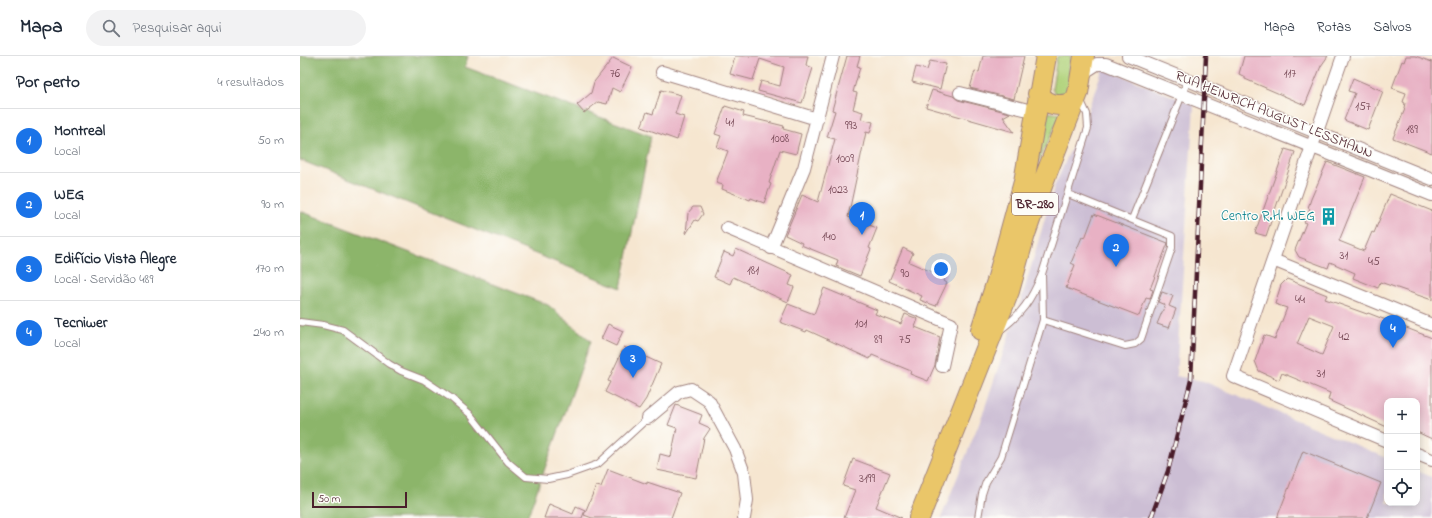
<!DOCTYPE html>
<html lang="pt">
<meta charset="utf-8">
<style>
:root{--surface:#fff;--page:#f2f2f3;--text:#1f2937;--muted:#747a83;--line:#e0e1e3;--accent:#1a73e8}
body{margin:0;font-family:"Indie Flower",sans-serif;background:var(--page);color:var(--text)}
.controls{position:absolute;right:12px;bottom:12px;display:grid;overflow:hidden;border-radius:8px;box-shadow:0 2px 10px #0003}
.controls button{width:36px;height:36px;display:grid;place-items:center;padding:0;border:0;border-bottom:1px solid var(--line);background:var(--surface);color:var(--text);font:20px sans-serif}
.scale{position:absolute;left:12px;bottom:10px;width:95px;box-sizing:border-box;padding-left:4px;border:2px solid #4a1f2b;border-top:0;font-size:11px;line-height:14px;white-space:nowrap;color:#4a1f2b;-webkit-text-stroke:3px #fdfcf7;paint-order:stroke}
.you{position:absolute;left:641px;top:213px;width:14px;height:14px;margin:-10px;border:3px solid #fff;border-radius:50%;background:#1a73e8;box-shadow:0 0 0 6px #1a73e833}
.badge{display:grid;place-items:center;width:26px;height:26px;border-radius:50%;background:var(--accent);color:#fff;font-size:13px;font-weight:700}
.pin{position:absolute;translate:-50% -33px;filter:drop-shadow(0 1px 2px #0008)}
.pin::after{content:'';position:absolute;top:21px;width:14px;height:12px;background:inherit;clip-path:polygon(0 0,100% 0,50% 100%)}
.list{margin:0;padding:0;list-style:none}
h2{display:flex;justify-content:space-between;align-items:center;height:52px;margin:0;padding:0 16px;font-size:17px}
h2 small{font-size:13px;font-weight:400;color:var(--muted)}
.list li{display:grid;grid-template-columns:26px 1fr auto;gap:12px;align-items:center;box-sizing:border-box;height:64px;padding:0 16px;border-top:1px solid var(--line)}
.list b{display:block;font-size:15px;white-space:nowrap}
.list p{margin:0;font-size:13px;white-space:nowrap;color:var(--muted)}
.list em{font-size:13px;font-style:normal;color:var(--muted)}
.icon{flex:none;width:22px;height:22px;fill:none;stroke:currentColor;stroke-width:2;stroke-linecap:round;stroke-linejoin:round}
.map{position:relative;flex:none;width:1132px;height:462px;overflow:hidden}
header{display:flex;align-items:center;gap:24px;box-sizing:border-box;height:56px;padding:0 20px;background:var(--surface);border-bottom:1px solid var(--line)}
header strong{font-size:19px}
nav{display:flex;gap:22px;margin-inline-start:auto;font-size:14px}
.search{width:280px;height:36px;background:var(--page);display:flex;align-items:center;gap:10px;box-sizing:border-box;padding:0 14px;border-radius:22px;color:var(--muted);font-size:15px}
main{display:flex}
aside{flex:1;background:var(--surface)}
.map>svg:first-child{display:block}
</style>
<header>
<strong>Mapa</strong>
<div class="search"><svg class="icon" aria-label="search" viewBox="0 0 24 24"><circle cx="10" cy="10" r="6"/><path d="M15 15l6 6"/></svg>Pesquisar aqui</div>
<nav><a>Mapa</a><a>Rotas</a><a>Salvos</a></nav>
</header>
<main>
<aside>
<h2>Por perto<small>4 resultados</small></h2>
<ul class="list">
<li><span class="badge">1</span><div><b>Montreal</b><p>Local</p></div><em>50 m</em></li>
<li><span class="badge">2</span><div><b>WEG</b><p>Local</p></div><em>90 m</em></li>
<li><span class="badge">3</span><div><b>Edifício Vista Alegre</b><p>Local · Servidão 489</p></div><em>170 m</em></li>
<li><span class="badge">4</span><div><b>Tecniwer</b><p>Local</p></div><em>240 m</em></li>
</ul>
</aside>
<div class="map">
<svg width="1132" height="462" viewBox="0 0 1132 462">
<rect width="100%" height="100%" fill="#fdfcf7"/>
<filter id="ink" filterUnits="userSpaceOnUse"><feTurbulence type="fractalNoise" baseFrequency=".025" numOctaves="2"/><feDisplacementMap in="SourceGraphic" scale="8" xChannelSelector="R" yChannelSelector="G"/><feConvolveMatrix kernelMatrix="1 2 1 2 8 2 1 2 1" color-interpolation-filters="sRGB"/></filter>
<filter id="wash" filterUnits="userSpaceOnUse"><feTurbulence type="fractalNoise" baseFrequency=".012" numOctaves="4" result="noise"/><feDisplacementMap in="SourceGraphic" scale="16" xChannelSelector="R" yChannelSelector="G"/><feGaussianBlur stdDeviation="0.9" result="paint"/><feColorMatrix in="noise" values="0 0 0 0 0 0 0 0 0 0 0 0 0 0 0 0 0 1.4 0 .05"/><feComposite in="paint" operator="in"/></filter>
<g filter="url(#wash)">
<rect width="100%" height="100%" fill="#f6e6d0"/>
<path fill="#ccbed4" d="M803,12L894,49L876,320L903,325L1087,402V447H1117V415L1132,421V462H641L683,357L723,238L754,131L786,59Z"/>
<path fill="#b1d37b" stroke="#7e7953" d="M757,0H771C770,4 769,9 769,13C771,25 776,31 765,40L756,39L752,33Z
M744,56L761,58L737,109Z"/>
<path fill="#8cb56b" stroke="#6b6a4b" d="M0,0H168L165,11L351,80L321,232L0,104Z
M0,155L248,249L291,285L227,462H0Z"/>
<g id="blocks">
<path fill="#e8b1c4" fill-rule="evenodd" d="M435,0H508L506,9L513,12L502,47L458,35L461,25L480,30L484,11L460,3L453,24L430,18Z
M547,0H560L557,10L560,11L553,36L557,37L553,53L563,56L561,63L573,66L570,77L566,76L548,161L577,172L569,192L571,193L560,220L536,210L538,204L501,189L502,187L485,179L502,139L518,146L535,83L527,81L535,55L532,54Z
M683,0H724L714,43L670,32L675,15L679,16Z
M944,0H1028L1021,10L1005,49L945,23V21L939,18Z
M1106,0H1115L1132,6V97L1093,82L1105,53L1104,52L1105,47L1103,46L1106,37L1092,32L1102,5L1104,6Z
M313,2L332,11L320,36L312,32L307,48L298,46L284,57L277,49L291,37L294,26Z
M630,5L646,8L640,33L612,26L616,11L627,14Z
M1053,22L1083,35L1068,74L1044,64L1055,37L1048,35Z
M361,34L381,39L375,58L384,61L377,84L341,71L347,56L353,58Z
M632,34L653,40L658,44L710,57L703,61L714,76L626,51Z
M425,50L444,56L443,60L484,70L483,73L501,78L496,98L480,94L469,127L471,128L464,147L451,142L450,144L422,133L423,129L416,127L428,95L417,91L421,80L415,78Z
M985,93L995,96L966,180L955,177Z
M1027,106L1065,121L1039,185L1064,195L1072,176L1074,177L1090,138L1132,155V244L1080,226L1078,232L1053,222L1055,217L1030,206L1028,212L999,201L995,194L1006,167L1004,166L1010,153L1008,152L1011,143Z
M393,151H400L403,158L398,165L395,164L386,178L388,157Z
M794,158L868,187L850,233L853,234L850,243L846,242L839,260L766,232L775,209L771,207L782,181L785,182Z
M603,192L613,197L609,206L632,216L636,207L648,213L644,225L647,227L636,250L620,244L622,240L589,225Z
M436,193L493,219L489,229L494,231L488,246L433,221L430,228L414,221L424,196L433,200Z
M987,223L1027,239L1025,243L1067,258L1068,257L1132,282V383L1117,376V345H1087V371L1028,344L1030,337L982,317L979,324L959,315L955,305L964,279L975,283L987,252L975,248L981,229ZM1009,260L1034,270L1022,299L997,288Z
M524,232L577,254L575,258L601,268L605,258L618,263L615,271L640,281L635,309L628,325L610,318L611,315L572,299L570,303L507,274L506,276L480,266L488,248L514,258Z
M862,236L873,240L869,250L876,253L869,272L857,268L865,249L858,246Z
M308,268L323,275L316,290L301,283Z
M324,291L361,308L346,343L339,353L305,336L310,326L308,325Z
M376,349L402,359L399,367L408,371L410,373L404,382L396,422L357,414L360,398L371,401L377,372L368,369Z
M1003,395L1081,427L1067,462H977Z
M553,403L590,417L576,451L602,462H544L555,434L543,430Z
M308,413L347,428V426L380,437L371,462H292L284,459L296,430L301,431Z
M249,448L273,458L276,450L285,454L282,462H244Z"/>
</g>
</g>
<g filter="url(#ink)">
<use href="#blocks" fill-opacity="0" stroke="#a0827e" stroke-width="1"/>
<g fill="none" stroke-linecap="round" stroke-linejoin="round">
<defs>
<path id="service" d="M832,163L888,24
M742,218L743,264L825,290L835,288L841,283L872,192V180L768,138
M0,266L23,269L43,274L89,308L101,315L124,324L151,342L170,358L208,406L226,421L248,423L267,419L298,408L348,362
M699,275C722,258 731,244 742,218L788,72L787,58L780,43
M678,462L682,438L686,426L701,401L743,264"/>
<path id="minor" d="M828,0L1132,123
M1043,0L933,320L1087,385
M362,16L517,63
M783,17L797,8H806L1132,139
M660,37L736,56
M427,172L651,268L642,310
M471,192L504,112L533,0
M973,204L1132,269
M348,362L379,336L391,333L409,345L435,393L444,417L447,444L444,462
M1117,398L1132,404"/>
<path id="trunk" d="M738,38C750,51 760,51 775,46
M681,274L697,225L724,126L746,0
M619,462L709,235L725,178L744,124L778,37L784,0"/>
</defs>
<use href="#service" stroke="#a0827e" stroke-width="8"/>
<use href="#minor" stroke="#a0827e" stroke-width="14"/>
<use href="#trunk" stroke="#a0827e" stroke-width="22"/>
<use href="#service" stroke="#fff" stroke-width="6"/>
<use href="#minor" stroke="#fff" stroke-width="12"/>
<use href="#trunk" stroke="#eac669" stroke-width="20"/>
<defs>
<path id="rail" d="M851,462L868,415L891,324L906,0"/>
</defs>
<use href="#rail" stroke="#4a1f2b" stroke-width="4.5"/>
<use href="#rail" stroke="#fdfcf7" stroke-width="3" stroke-dasharray="9" stroke-linecap="butt"/>
</g>
</g>
<defs>
<symbol id="building-bare" viewBox="-9 -9 18 18"><path d="M-4-6H4V6H1V3H-1V6H-4ZM-2.5-4.3h1.7v1.8h-1.7ZM.8-4.3h1.7v1.8H.8ZM-2.5-1h1.7V.8h-1.7ZM.8-1h1.7V.8H.8Z" fill="#0f9aa8" stroke="#fdfcf7" stroke-width="2.5" paint-order="stroke"/></symbol>
</defs>
<g fill-rule="evenodd">
<use href="#building-bare" x="1016" y="148" width="25" height="25"/>
</g>
<g text-anchor="middle" dominant-baseline="central" stroke-width="3" stroke-linejoin="round" paint-order="stroke">
<g font-size="12" fill="#724451">
<text x="315" y="18">76</text>
<text x="990" y="18">117</text>
<text x="1063" y="51">157</text>
<text x="430" y="67">41</text>
<text x="551" y="70">993</text>
<text x="1112" y="74">189</text>
<text x="480" y="83">1008</text>
<text x="545" y="103">1009</text>
<text x="538" y="134">1023</text>
<text x="529" y="181">140</text>
<text x="1044" y="200">31</text>
<text x="1074" y="206">45</text>
<text x="453" y="215">181</text>
<text x="605" y="218">90</text>
<text x="1000" y="244">44</text>
<text x="561" y="268">101</text>
<text x="1044" y="281">42</text>
<text x="578" y="284">89</text>
<text x="605" y="284">75</text>
<text x="1021" y="318">31</text>
<text x="567" y="423">3199</text>
</g>
<rect fill="#fdfcf7" stroke="#806168" stroke-width="1" x="712" y="137" width="46" height="22" rx="3"/>
<g font-size="13" font-weight="bold" fill="#4a1f2b">
<text x="735" y="148">BR-280</text>
</g>
<g font-size="14" fill="#4a1f2b" stroke="#fdfcf7">
<text transform="translate(974 59) rotate(22)">RUA HEINRICH AUGUST LESSMANN</text>
</g>
<g font-size="14" fill="#0d838f" stroke="#fdfcf7" text-anchor="end">
<text x="1015" y="160">Centro R.H. WEG</text>
</g>
</g>
</svg>
<div class="controls">
<button>+</button>
<button>−</button>
<button><svg class="icon" aria-label="locate" viewBox="0 0 24 24"><circle cx="12" cy="12" r="6"/><path d="M12 2v4M12 18v4M2 12h4M18 12h4"/></svg></button>
</div>
<div class="scale">50 m</div>
<div class="you"></div>
<div class="pin badge" style="left:562px;top:179px">1</div>
<div class="pin badge" style="left:816px;top:211px">2</div>
<div class="pin badge" style="left:333px;top:322px">3</div>
<div class="pin badge" style="left:1093px;top:292px">4</div>
</div>
</main>
